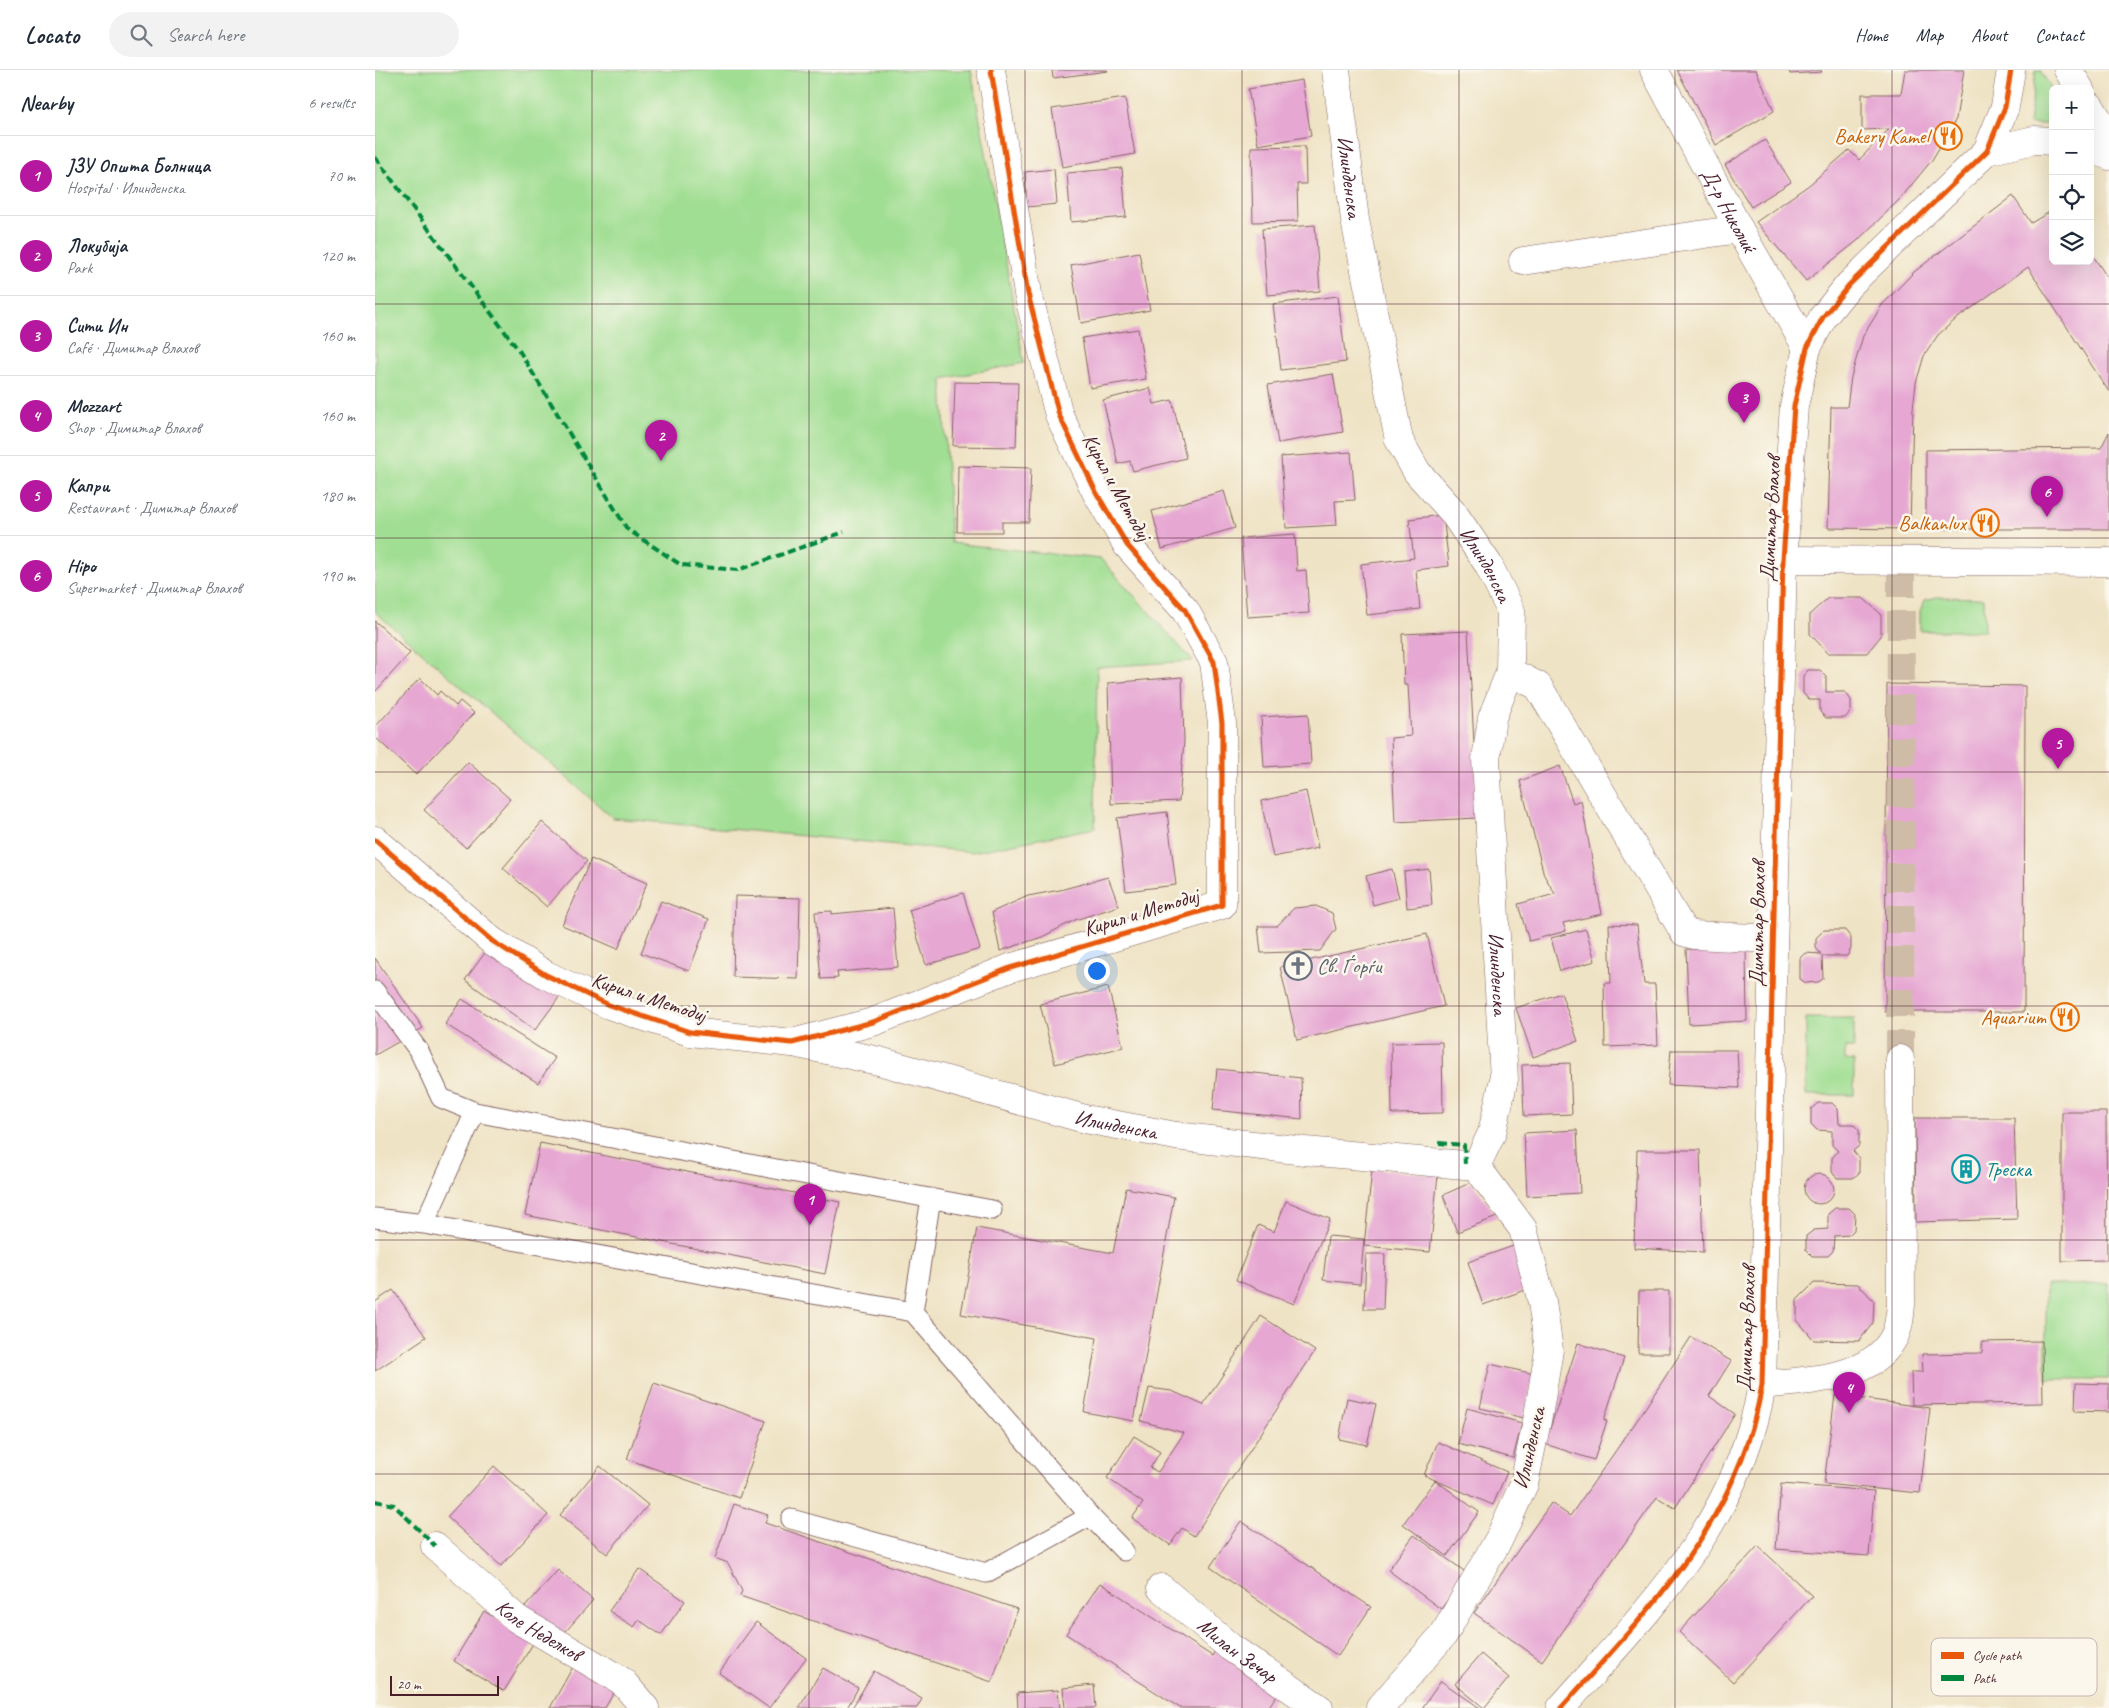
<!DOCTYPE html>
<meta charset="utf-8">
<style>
:root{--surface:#fff;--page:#f2f2f3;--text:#1f2937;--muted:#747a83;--line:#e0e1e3;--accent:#b5179e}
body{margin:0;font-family:Caveat,sans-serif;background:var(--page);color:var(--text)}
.controls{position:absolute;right:15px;top:15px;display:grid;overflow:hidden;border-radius:8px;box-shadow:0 5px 20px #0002}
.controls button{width:45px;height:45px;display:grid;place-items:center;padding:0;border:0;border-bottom:1px solid var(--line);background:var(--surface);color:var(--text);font:25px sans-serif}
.scale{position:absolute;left:15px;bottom:12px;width:109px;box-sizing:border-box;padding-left:5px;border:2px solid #4a1f2b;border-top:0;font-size:14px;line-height:18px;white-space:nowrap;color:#4a1f2b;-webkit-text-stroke:4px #fbf7ec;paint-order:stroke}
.you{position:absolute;left:721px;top:900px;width:18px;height:18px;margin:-12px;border:4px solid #fff;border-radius:50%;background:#1a73e8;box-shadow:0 0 0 8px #1a73e833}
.badge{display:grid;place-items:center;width:32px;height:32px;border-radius:50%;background:var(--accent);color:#fff;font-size:16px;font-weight:700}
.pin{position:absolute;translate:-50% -41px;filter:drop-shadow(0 1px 2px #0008)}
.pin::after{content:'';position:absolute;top:26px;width:18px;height:15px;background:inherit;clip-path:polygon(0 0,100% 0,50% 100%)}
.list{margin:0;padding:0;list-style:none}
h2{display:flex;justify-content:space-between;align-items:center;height:65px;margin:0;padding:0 20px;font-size:21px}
h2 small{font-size:16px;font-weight:400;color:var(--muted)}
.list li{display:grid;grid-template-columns:32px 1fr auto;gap:15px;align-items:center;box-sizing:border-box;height:80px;padding:0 20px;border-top:1px solid var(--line)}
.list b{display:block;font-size:19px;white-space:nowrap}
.list p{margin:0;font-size:16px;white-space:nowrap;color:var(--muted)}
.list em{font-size:16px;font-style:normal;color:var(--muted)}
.icon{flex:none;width:28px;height:28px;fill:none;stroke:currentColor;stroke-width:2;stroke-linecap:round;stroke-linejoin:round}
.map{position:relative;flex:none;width:1734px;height:1638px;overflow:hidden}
header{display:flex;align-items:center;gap:30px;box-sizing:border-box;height:70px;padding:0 25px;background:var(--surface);border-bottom:1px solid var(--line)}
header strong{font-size:24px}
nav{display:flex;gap:28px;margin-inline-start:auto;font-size:18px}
.search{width:350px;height:45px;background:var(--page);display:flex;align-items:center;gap:12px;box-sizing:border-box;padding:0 18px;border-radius:28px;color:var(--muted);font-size:19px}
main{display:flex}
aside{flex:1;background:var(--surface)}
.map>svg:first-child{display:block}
</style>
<header>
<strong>Locato</strong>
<div class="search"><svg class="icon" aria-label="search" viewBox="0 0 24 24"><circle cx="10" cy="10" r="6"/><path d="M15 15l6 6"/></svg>Search here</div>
<nav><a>Home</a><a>Map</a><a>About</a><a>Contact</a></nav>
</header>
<main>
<aside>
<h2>Nearby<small>6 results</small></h2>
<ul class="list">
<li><span class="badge">1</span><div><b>ЈЗУ Општа Болница</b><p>Hospital · Илинденска</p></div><em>70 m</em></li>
<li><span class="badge">2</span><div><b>Локубија</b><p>Park</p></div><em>120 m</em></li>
<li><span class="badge">3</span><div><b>Сити Ин</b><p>Café · Димитар Влахов</p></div><em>160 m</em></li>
<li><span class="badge">4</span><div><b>Mozzart</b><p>Shop · Димитар Влахов</p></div><em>160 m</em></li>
<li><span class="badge">5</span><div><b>Капри</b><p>Restaurant · Димитар Влахов</p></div><em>180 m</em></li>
<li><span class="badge">6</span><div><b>Hipo</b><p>Supermarket · Димитар Влахов</p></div><em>190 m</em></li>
</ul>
</aside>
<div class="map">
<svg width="1734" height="1638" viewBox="0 0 1734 1638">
<rect width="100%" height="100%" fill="#fbf7ec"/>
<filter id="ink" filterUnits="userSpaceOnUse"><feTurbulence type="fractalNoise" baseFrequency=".02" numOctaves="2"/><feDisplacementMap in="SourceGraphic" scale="10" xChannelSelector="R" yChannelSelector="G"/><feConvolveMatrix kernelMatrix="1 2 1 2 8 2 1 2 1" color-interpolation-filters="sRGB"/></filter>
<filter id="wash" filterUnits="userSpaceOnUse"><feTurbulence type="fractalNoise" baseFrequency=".0096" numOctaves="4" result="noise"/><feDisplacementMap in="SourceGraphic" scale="20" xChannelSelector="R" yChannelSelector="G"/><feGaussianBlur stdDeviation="1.12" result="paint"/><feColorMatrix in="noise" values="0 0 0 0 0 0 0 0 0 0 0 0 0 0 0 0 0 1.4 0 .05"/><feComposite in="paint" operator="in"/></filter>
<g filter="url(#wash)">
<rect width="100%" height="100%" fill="#efe3c5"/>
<path fill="#a0de93" stroke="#757e5f" d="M0,0H596L649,293L567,309L576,473L726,489L818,591L722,597L720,758L598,782L238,748L0,542Z
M1661,0H1665L1678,21V54H1654Z
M1562,527L1609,528L1610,561H1545V541L1550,530Z
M1431,948H1479V978H1470V990L1479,991V1025H1431Z
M1734,1214V1309H1671V1215Z"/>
<g id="blocks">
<path fill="#e6a7d3" d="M677,0H732L733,1L678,8Z
M1302,0H1381L1399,41L1341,75Z
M1414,0H1446L1447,2L1415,4Z
M1530,0H1589L1581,49L1557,90L1524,130L1481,172L1431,211L1381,152L1434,115L1474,80L1484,90L1514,59L1487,60V24H1526Z
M927,10L936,66L883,75L873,19Z
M750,28L760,84L687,97L677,39Z
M1390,70L1416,112L1376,137L1350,95Z
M930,76L931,114H922L923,151L878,152L876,77Z
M747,98L751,147L696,152L692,103Z
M679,99L682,134L652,137L650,102Z
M1638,126L1656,153L1678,140V191H1715V181L1734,210V322L1653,197L1580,250L1563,265L1549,286L1541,313L1538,339L1535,459L1453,458L1456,337H1472L1476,307L1488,266L1507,235L1539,202Z
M940,155L945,221L892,225L887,159Z
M764,182L775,240L706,253L696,195Z
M963,226L971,292L906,300L898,234Z
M763,259L771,309L715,318L707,268Z
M958,304L968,362L903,373L893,315Z
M580,312L643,313L641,377L578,376Z
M775,318L779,334L797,330L811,388L758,401L755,391L743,394L728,330Z
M1734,362V459H1551V380L1726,378Z
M976,382L980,430L960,431L962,455L911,458L906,387Z
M583,396L656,398L654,452H627V462H582Z
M849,421L860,458L787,479L777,441Z
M1068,445L1074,496L1041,500L1045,539L992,545L986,494L1039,488L1034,449Z
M920,464L922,501L931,500L934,543L872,547L866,468Z
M1453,528H1488L1506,544V566L1492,583H1453L1435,564V544Z
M0,551L35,583L0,622Z
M1093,561L1103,748L1020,752L1016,668L1036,666L1033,615H1029L1027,564Z
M1433,600H1445L1451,606V622H1470L1476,630V641L1470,648H1451L1445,642V630H1434L1428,623V606Z
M807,607L809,671L804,731L736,734L733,613Z
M45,608L62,625L65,621L81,636L85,631L99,643L41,705L0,667V657Z
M1512,614L1650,616L1649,942H1510Z
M933,644L936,694L889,697L886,647Z
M93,692L135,729L91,778L49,740Z
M1185,696L1198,733L1206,730L1227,844L1188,853L1191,861L1154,871L1143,834L1180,824L1169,805L1145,711Z
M931,721L943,778L898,787L886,731Z
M792,742L801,815L751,821L742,748Z
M167,752L212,791L172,837L128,798Z
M216,789L272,813L243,879L187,855Z
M1017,799L1024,828L998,835L991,806Z
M1054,799L1057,835L1032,838L1029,802Z
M733,807L744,836L700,850L667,867L625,881L617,842L653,826L685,820Z
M588,823L605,879L551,895L534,840Z
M360,826L425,828L423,909L358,907Z
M286,831L334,849L314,901L266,883Z
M941,836L957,843L961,859L945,881L886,883L883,856H902L919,838Z
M518,838L523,897L462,902L463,908L446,909L440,842L457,841V844Z
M1234,854L1262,855L1269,914H1280L1283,975L1230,977L1229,913H1236Z
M1211,859L1220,891L1185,901L1176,868Z
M1449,860H1470L1476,868V879L1472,886H1447L1448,909L1443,912L1431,913L1425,909V888L1430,883L1446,884L1441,878V868Z
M1052,864L1069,936L922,970L905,897Z
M115,876L185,926L160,960L90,910Z
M1311,879H1371L1372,951L1314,954Z
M0,888L48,958L0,985Z
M733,917L748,977L680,994L665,934Z
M1186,923L1203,971L1158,987L1141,938Z
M87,929L180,988L163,1013L70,954Z
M1067,972L1068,1043L1017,1044L1016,973Z
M1296,980H1362L1364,1018L1293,1015Z
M1195,993L1197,1044L1149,1046L1147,995Z
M842,999L926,1008L927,1049L838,1040Z
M1443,1033H1457L1463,1039L1464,1054H1478L1484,1060V1076L1478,1081L1484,1088V1103L1478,1108H1462L1457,1102V1088L1463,1081L1457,1075V1061L1442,1060L1436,1054V1039Z
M1687,1042H1731L1732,1190L1687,1191Z
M1540,1048H1639L1642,1149L1541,1152Z
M1202,1060L1205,1123L1152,1126L1149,1063Z
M165,1073L465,1132L450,1204L150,1145Z
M1262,1080H1325L1328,1182L1259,1178Z
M997,1099L1063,1105L1055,1182L989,1176Z
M1429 1119a15 15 0 1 1 30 0a15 15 0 1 1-30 0Z
M1097,1112L1122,1147L1082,1162L1068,1125Z
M751,1118L799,1127L759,1351L709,1342L722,1268L586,1244L602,1158L738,1183Z
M911,1131L955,1149L919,1234L861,1210L883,1155L899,1162Z
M1460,1138H1474L1480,1144L1479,1160L1474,1165L1459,1166L1458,1181L1453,1186H1437L1431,1180V1166L1439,1160L1453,1159V1144Z
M953,1166L989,1169L985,1214L948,1210Z
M1141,1175L1156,1218L1108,1235L1093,1192Z
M991,1184H1010L1008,1239H989Z
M1439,1213L1483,1214L1499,1231L1498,1253L1484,1271L1439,1270L1422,1250V1230Z
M18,1220L51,1267L0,1301V1232Z
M1264,1221H1294V1283H1263Z
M886,1246L940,1281L819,1466L807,1458L795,1475L757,1448L768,1433L732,1408L759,1366L785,1382L775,1398L783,1402L809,1363L766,1351L774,1318L797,1321L828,1335Z
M1316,1267L1356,1291L1334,1326L1360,1344L1300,1438L1282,1427L1167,1591L1099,1543L1176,1433L1195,1446L1265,1346Z
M1667,1271L1668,1333L1537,1335L1536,1302H1548L1547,1284L1607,1283V1272Z
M1203,1273L1249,1288L1229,1350L1232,1351L1219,1390L1170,1374Z
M1115,1294L1159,1304L1149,1348L1105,1338Z
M279,1313L391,1351L364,1428L252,1389Z
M1701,1313L1734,1314V1342L1700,1341Z
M1460,1325L1555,1338L1545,1423L1449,1414Z
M972,1328L1001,1334L992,1375L964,1369Z
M1092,1338L1147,1353L1138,1388L1083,1374Z
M1063,1372L1132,1402L1118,1435L1060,1410L1104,1442L1072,1486L1028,1454L1060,1410L1049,1405Z
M119,1396L173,1445L126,1496L72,1447Z
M225,1396L273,1435L232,1484L185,1445Z
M1406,1414L1499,1421L1494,1486L1401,1479Z
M359,1434L393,1445L390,1453L642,1539L617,1612L365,1526L367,1521L353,1493L340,1488Z
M866,1451L996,1537L963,1586L835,1497Z
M1039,1465L1092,1503L1066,1539L1013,1500Z
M1383,1476L1437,1526L1358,1612L1304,1562Z
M264,1499L310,1531L286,1565L264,1550L259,1557L234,1541Z
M183,1500L218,1530L185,1568L149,1538Z
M725,1513L837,1586L841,1579L905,1620L893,1638H805L691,1564Z
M109,1541L159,1572L129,1621L79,1591Z
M381,1552L431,1588L394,1638L344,1603Z
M1106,1584L1134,1608L1109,1638L1080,1614Z
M200,1593L242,1617L230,1638H175Z
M448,1598L483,1618L472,1638H424Z
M499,1601L547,1629L542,1638H477Z
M1066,1611L1105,1638H1047Z
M719,1615L721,1638H690L688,1618Z
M683,1620L685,1638H643L642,1623Z"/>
</g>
</g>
<g filter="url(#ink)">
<use href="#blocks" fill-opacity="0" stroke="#846461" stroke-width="1"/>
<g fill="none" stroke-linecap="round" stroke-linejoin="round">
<path stroke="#cebca6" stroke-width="28" stroke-dasharray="28 14" stroke-linecap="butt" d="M1525,989L1526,491"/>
<defs>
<path id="service" d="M0,921L44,981L66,1028L100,1042
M0,1148L49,1154L538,1242L715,1446L749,1481
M49,1154L100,1042L617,1140
M538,1242L556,1128
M416,1449L611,1503L715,1446"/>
<g id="minor">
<path id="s1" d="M961,0L980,150L1024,370L1042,402L1077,441L1113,494L1136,541L1135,602L1117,648L1111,689L1129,1009L1117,1063L1101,1096L1148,1159L1167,1232L1174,1280L1163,1346L1149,1414L1124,1469L1069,1564L1005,1638"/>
<path id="s2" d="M1279,0L1364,159L1432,278"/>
<path d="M1715,78L1734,86"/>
<path d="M1612,81L1659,70L1678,71"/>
<path d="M1148,191L1364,159"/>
<path d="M1408,490L1734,492"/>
<path d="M1135,602L1163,616L1309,862L1319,865L1398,869"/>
<path d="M0,770L117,871L171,905L234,935L315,962L417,973L498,952L635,898L847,835V653L839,592L810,540L752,475L721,422L684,345L653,224L616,0"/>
<path id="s3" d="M423,974L504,991L710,1049L801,1066L930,1081L1101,1096"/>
<path d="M1387,1315C1430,1310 1494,1311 1518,1269C1524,1259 1525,1246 1526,1235L1525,989"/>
<path id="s4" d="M60,1476L142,1549L247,1611L270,1638"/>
<path id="s5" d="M786,1518L855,1577L944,1638"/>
<path d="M1186,1638C1274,1539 1364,1452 1387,1315L1408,490L1419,336L1432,278L1448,247L1474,215L1612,81L1630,37L1636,0"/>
</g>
<path id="tertiary" d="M1693,0L1705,19
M1715,36L1734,67"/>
</defs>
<use href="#service" stroke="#846461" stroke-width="21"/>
<use href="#minor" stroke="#846461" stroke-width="29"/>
<use href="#tertiary" stroke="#846461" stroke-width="29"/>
<use href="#service" stroke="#fff" stroke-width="19"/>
<use href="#minor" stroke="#fff" stroke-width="28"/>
<use href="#tertiary" stroke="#fff" stroke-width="28"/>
<path stroke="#00873e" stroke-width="4" stroke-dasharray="8 4" stroke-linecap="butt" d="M0,87L145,282L252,459L306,495L363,500L469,462
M1064,1073L1089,1075L1090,1095
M0,1431L19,1435L60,1476"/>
<defs>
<path id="cycleway" d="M0,770L117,871L171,905L234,935L315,962L417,973L498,952L635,898L847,835V653L839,592L810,540L752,475L721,422L684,345L653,224L616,0
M1186,1638C1274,1539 1364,1452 1387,1315L1408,490L1419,336L1432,278L1448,247L1474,215L1612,81L1630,37L1636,0"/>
</defs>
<use href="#cycleway" stroke="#fbf7ec" stroke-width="8"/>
<use href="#cycleway" stroke="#e8590c" stroke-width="5"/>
</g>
</g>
<path fill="none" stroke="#4a1f2b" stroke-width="1" stroke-opacity="0.55" d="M217,0V1638M434,0V1638M650,0V1638M867,0V1638M1084,0V1638M1300,0V1638M1517,0V1638M0,234H1734M0,468H1734M0,702H1734M0,936H1734M0,1170H1734M0,1404H1734"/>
<defs>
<symbol id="restaurant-ring" viewBox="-11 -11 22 22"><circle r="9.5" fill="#fbf7ec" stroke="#e8710a" stroke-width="1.5"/><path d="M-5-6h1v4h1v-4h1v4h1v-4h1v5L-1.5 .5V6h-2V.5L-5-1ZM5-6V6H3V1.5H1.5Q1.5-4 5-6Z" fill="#e8710a"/></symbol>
<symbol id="church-ring" viewBox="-11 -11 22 22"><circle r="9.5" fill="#fbf7ec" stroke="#6b7280" stroke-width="1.5"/><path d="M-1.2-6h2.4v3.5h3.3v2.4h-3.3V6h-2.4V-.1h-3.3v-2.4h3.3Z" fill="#6b7280"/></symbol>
<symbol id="building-ring" viewBox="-11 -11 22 22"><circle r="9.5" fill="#fbf7ec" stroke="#0f9aa8" stroke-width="1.5"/><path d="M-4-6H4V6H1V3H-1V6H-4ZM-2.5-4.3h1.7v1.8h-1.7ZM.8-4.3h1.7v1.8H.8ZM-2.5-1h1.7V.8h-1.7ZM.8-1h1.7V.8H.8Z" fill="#0f9aa8"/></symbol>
</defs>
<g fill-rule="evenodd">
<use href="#restaurant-ring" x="1557" y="50" width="32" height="32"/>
<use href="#restaurant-ring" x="1594" y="437" width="32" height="32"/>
<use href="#church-ring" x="907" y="880" width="32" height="32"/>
<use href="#restaurant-ring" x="1674" y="931" width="32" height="32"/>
<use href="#building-ring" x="1575" y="1083" width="32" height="32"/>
</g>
<g text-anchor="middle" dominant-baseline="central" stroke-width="5" stroke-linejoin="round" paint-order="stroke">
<g font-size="21" fill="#c56008" stroke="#fbf7ec" text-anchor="end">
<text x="1554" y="66">Bakery Kamel</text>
<text x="1591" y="453">Balkanlux</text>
<text x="1671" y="947">Aquarium</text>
</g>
<g font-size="21" fill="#4a1f2b" stroke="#fbf7ec">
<text stroke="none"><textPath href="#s1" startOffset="108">Илинденска</textPath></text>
<text stroke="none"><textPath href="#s2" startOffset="159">Д-р Николиќ</textPath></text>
<text transform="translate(742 417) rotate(61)">Кирил и Методиј</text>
<text transform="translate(1395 449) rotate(-87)">Димитар Влахов</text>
<text stroke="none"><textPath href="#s1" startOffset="528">Илинденска</textPath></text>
<text transform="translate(766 842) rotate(-17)">Кирил и Методиј</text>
<text transform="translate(1382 854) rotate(-89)">Димитар Влахов</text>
<text stroke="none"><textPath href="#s1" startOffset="948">Илинденска</textPath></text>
<text transform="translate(274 927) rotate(18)">Кирил и Методиј</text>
<text stroke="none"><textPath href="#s3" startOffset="328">Илинденска</textPath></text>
<text transform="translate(1371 1259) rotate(-88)">Димитар Влахов</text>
<text transform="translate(1154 1378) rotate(-77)">Илинденска</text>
<text stroke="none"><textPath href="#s4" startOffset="134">Коле Неделков</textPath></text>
<text stroke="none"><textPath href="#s5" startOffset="99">Милан Зечар</textPath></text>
</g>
<g font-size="21" fill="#5b616d" stroke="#fbf7ec" text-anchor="start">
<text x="942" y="896">Св. Ѓорѓи</text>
</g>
<g font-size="21" fill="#0d838f" stroke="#fbf7ec" text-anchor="start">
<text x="1610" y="1099">Треска</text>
</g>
</g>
<rect x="1556" y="1568" width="166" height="58" rx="8" fill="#fbf7ec" stroke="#c6b6b2" stroke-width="1"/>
<rect x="1566" y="1582" width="23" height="7" fill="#e8590c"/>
<rect x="1566" y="1605" width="23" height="6" fill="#00873e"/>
<g font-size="14" fill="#4a1f2b">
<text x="1598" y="1590">Cycle path</text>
<text x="1598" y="1613">Path</text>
</g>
</svg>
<div class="controls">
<button>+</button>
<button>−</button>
<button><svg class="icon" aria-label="locate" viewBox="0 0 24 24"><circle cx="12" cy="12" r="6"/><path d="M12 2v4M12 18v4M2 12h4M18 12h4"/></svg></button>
<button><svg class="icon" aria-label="layers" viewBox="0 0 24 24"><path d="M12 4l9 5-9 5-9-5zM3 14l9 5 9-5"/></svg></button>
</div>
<div class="scale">20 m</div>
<div class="you"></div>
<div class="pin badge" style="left:435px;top:1155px">1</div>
<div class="pin badge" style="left:286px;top:391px">2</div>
<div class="pin badge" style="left:1369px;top:353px">3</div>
<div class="pin badge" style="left:1474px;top:1343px">4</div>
<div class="pin badge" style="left:1683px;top:699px">5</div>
<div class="pin badge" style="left:1672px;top:447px">6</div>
</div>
</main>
